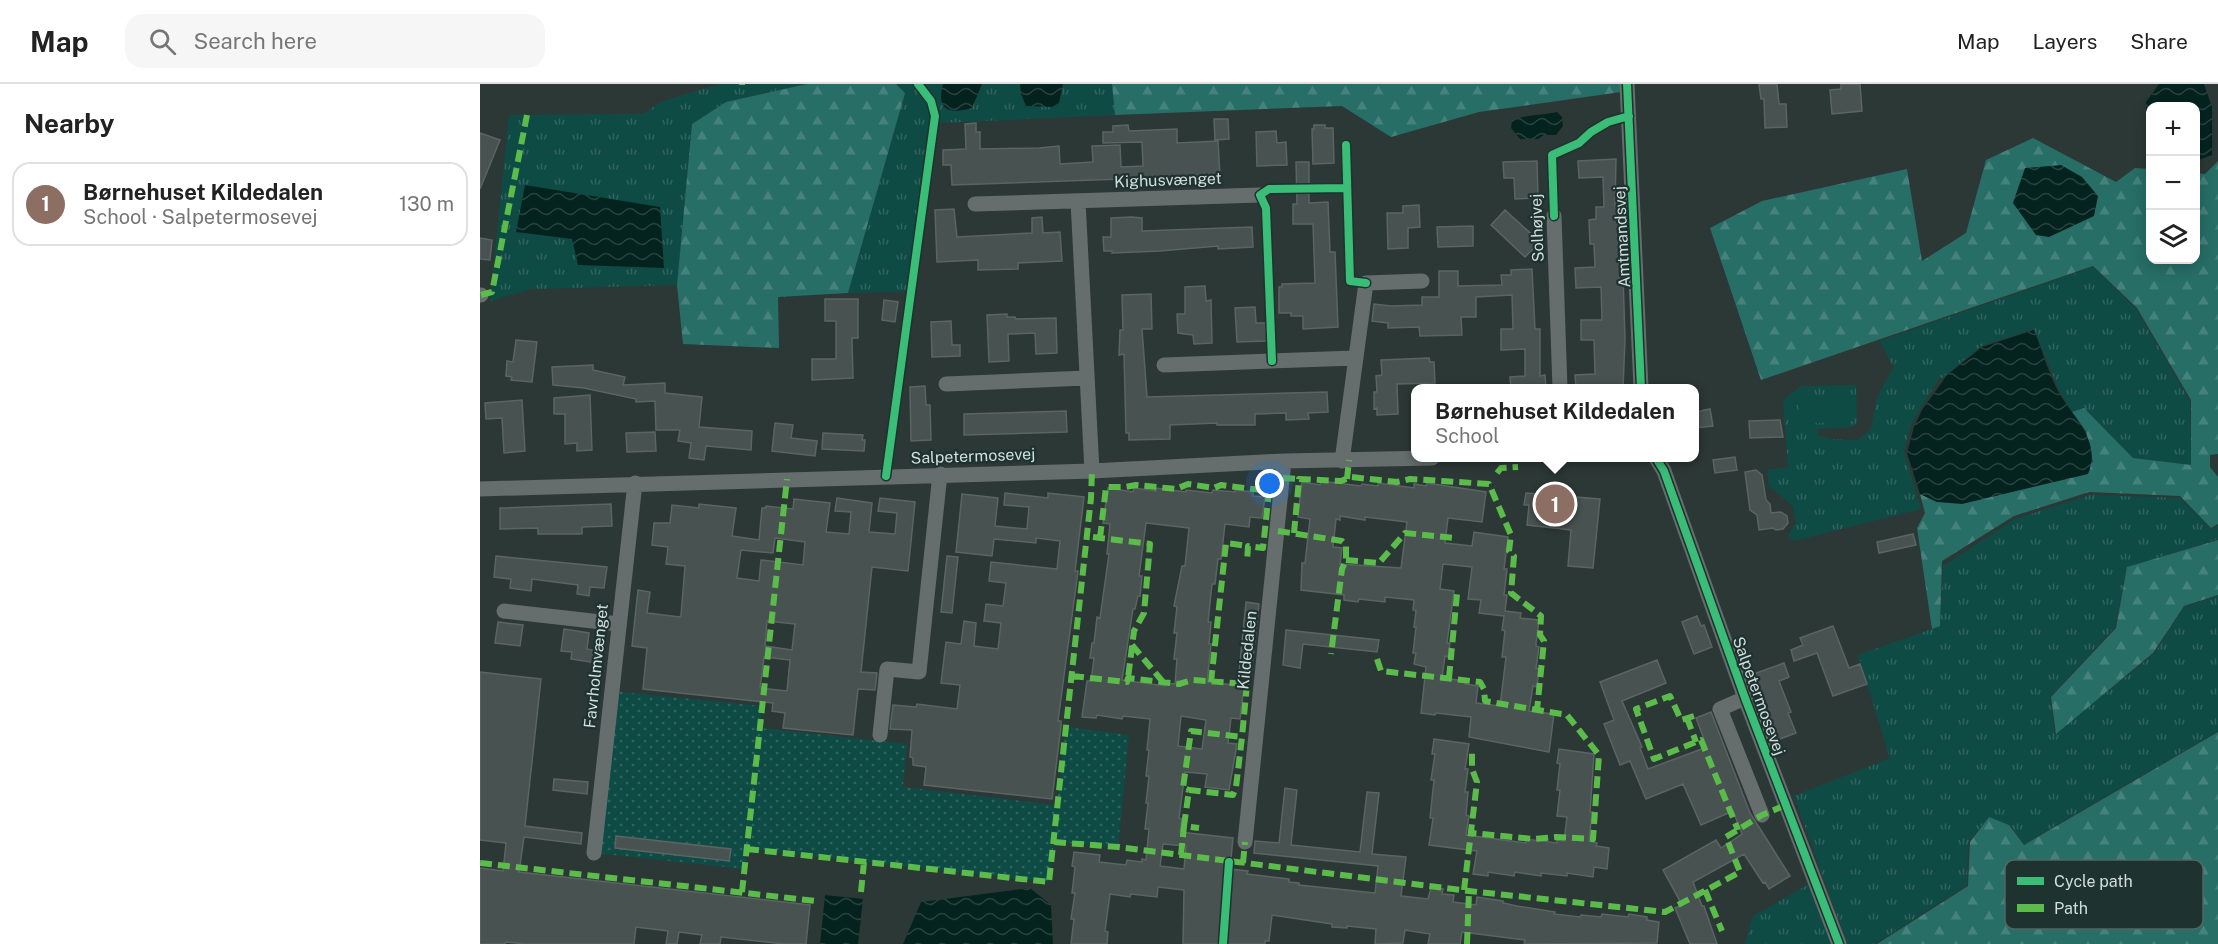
<!DOCTYPE html>
<meta charset="utf-8">
<style>
:root{--surface:#fff;--page:#f6f6f6;--text:#222;--muted:#767676;--line:#e0e0e0;--accent:#2563eb}
body{margin:0;font-family:"Public Sans",sans-serif;background:var(--page);color:var(--text)}
.controls{position:absolute;right:18px;top:18px;display:grid;overflow:hidden;border-radius:12px;box-shadow:0 3px 15px #0003}
.controls button{width:54px;height:54px;display:grid;place-items:center;padding:0;border:0;border-bottom:2px solid var(--line);background:var(--surface);color:var(--text);font:30px sans-serif}
.you{position:absolute;left:790px;top:400px;width:21px;height:21px;margin:-15px;border:4px solid #fff;border-radius:50%;background:#1a73e8;box-shadow:0 0 0 9px #1a73e833}
.badge{display:grid;place-items:center;width:39px;height:39px;border-radius:50%;background:var(--accent);color:#fff;font-size:20px;font-weight:700}
.pin{position:absolute;translate:-50% -50%;border:3px solid #fff;box-shadow:0 2px 6px #0006}
.popup{position:absolute;left:931px;top:300px;width:288px;height:78px;box-sizing:border-box;display:grid;place-content:center;border-radius:12px;background:var(--surface);filter:drop-shadow(0 2px 4px #0005);font-size:20px;white-space:nowrap;color:var(--muted)}
.popup b{font-size:22px;color:var(--text)}
.popup::after{content:'';position:absolute;left:50%;top:100%;margin-left:-12px;border:12px solid transparent;border-top-color:var(--surface)}
.list{margin:0;padding:0;list-style:none}
h2{display:flex;justify-content:space-between;align-items:center;height:78px;margin:0;padding:0 24px;font-size:26px}
h2 small{font-size:20px;font-weight:400;color:var(--muted)}
.list li{display:grid;grid-template-columns:39px 1fr auto;gap:18px;align-items:center;box-sizing:border-box;height:84px;margin:0 12px 12px;padding:0 12px;border:2px solid var(--line);border-radius:18px}
.list b{display:block;font-size:22px;white-space:nowrap}
.list p{margin:0;font-size:20px;white-space:nowrap;color:var(--muted)}
.list em{font-size:20px;font-style:normal;color:var(--muted)}
.icon{flex:none;width:33px;height:33px;fill:none;stroke:currentColor;stroke-width:2;stroke-linecap:round;stroke-linejoin:round}
.map{position:relative;flex:none;width:1738px;height:860px;overflow:hidden}
header{display:flex;align-items:center;gap:36px;box-sizing:border-box;height:84px;padding:0 30px;background:var(--surface);border-bottom:2px solid var(--line)}
header strong{font-size:28px}
nav{display:flex;gap:33px;margin-inline-start:auto;font-size:21px}
.search{width:420px;height:54px;background:var(--page);display:flex;align-items:center;gap:15px;box-sizing:border-box;padding:0 21px;border-radius:18px;color:var(--muted);font-size:22px}
main{display:flex}
aside{flex:1;background:var(--surface)}
.map>svg:first-child{display:block}
</style>
<header>
<strong>Map</strong>
<div class="search"><svg class="icon" aria-label="search" viewBox="0 0 24 24"><circle cx="10" cy="10" r="6"/><path d="M15 15l6 6"/></svg>Search here</div>
<nav><a>Map</a><a>Layers</a><a>Share</a></nav>
</header>
<main>
<aside>
<h2>Nearby<small></small></h2>
<ul class="list">
<li><span class="badge" style="background:#8d6e63">1</span><div><b>Børnehuset Kildedalen</b><p>School · Salpetermosevej</p></div><em>130 m</em></li>
</ul>
</aside>
<div class="map">
<svg width="1738" height="860" viewBox="0 0 1738 860">
<defs>
<pattern id="grass-tufts" width="24" height="20" patternUnits="userSpaceOnUse" patternTransform="scale(1.5)"><rect width="24" height="20" fill="#0f4b45"/><path d="M3 7l-1-3M5 7V3M7 7l1-3M15 17l-1-3M17 17v-4M19 17l1-3" fill="none" stroke="#31645f"/></pattern>
<pattern id="forest-firs" width="22" height="20" patternUnits="userSpaceOnUse" patternTransform="scale(1.5)"><rect width="22" height="20" fill="#266e66"/><path d="M5 1l3.5 6h-7zM16 11l3.5 6h-7z" fill="#45827b"/></pattern>
<pattern id="park-dots" width="8" height="8" patternUnits="userSpaceOnUse" patternTransform="scale(1.5)"><rect width="8" height="8" fill="#0f4b45"/><path d="M2 2h.1M6 6h.1" fill="none" stroke="#31645f" stroke-width="1.8" stroke-linecap="round"/></pattern>
<pattern id="water-waves" width="16" height="10" patternUnits="userSpaceOnUse" patternTransform="scale(1.5)"><rect width="16" height="10" fill="#04231f"/><path d="M0 5q4-4 8 0t8 0" fill="none" stroke="#28423f"/></pattern>
</defs>
<rect width="100%" height="100%" fill="#2c3836"/>
<path fill="url(#grass-tufts)" d="M240,0H327L246,18L212,40L197,201L52,205L10,217L29,31L163,30L183,17Z
M416,0H632L635,31L458,39L434,207L368,209L425,9Z
M1613,183L1656,225L1710,317L1711,381L1653,374L1604,324L1592,328L1579,306L1554,245L1501,262L1462,294L1460,293L1431,340L1424,367L1441,425L1314,457L1308,451L1316,439L1313,422L1289,402L1287,386L1308,383L1303,316L1321,302L1376,301L1377,338L1373,343L1337,345L1338,351L1352,355L1378,356L1391,345L1397,313L1418,275L1413,282L1400,257Z
M1610,411L1700,414L1731,445L1738,442V455L1647,483L1635,543L1570,613L1575,650L1674,570L1704,523L1738,512V647L1544,760L1530,741L1509,733L1488,758L1487,801L1395,860H1367L1314,712L1410,674L1378,571L1460,542L1463,482L1535,435Z
M1331,799L1352,860H1265L1273,832Z"/>
<path fill="url(#forest-firs)" d="M327,0H416L425,9L368,209L298,213L299,264L203,260L197,201L212,40L246,18Z
M632,0H1140L1141,8L999,28L911,53L862,22L635,31Z
M1553,54L1636,98L1655,84L1670,85V176H1716V89L1725,90L1738,77V370L1730,371V383L1738,393V440L1731,444L1700,412L1609,408L1534,432L1462,477L1460,542L1452,545L1437,444L1445,429L1440,410L1457,418L1613,378L1606,347L1592,328L1604,324L1653,374L1711,381V316L1657,224L1613,182L1281,296L1230,144L1282,117L1427,85L1442,177L1486,149L1506,76Z
M1738,456V511L1704,522L1673,569L1576,650L1571,613L1636,544L1647,483Z
M1738,648V860H1397L1488,802L1490,758L1509,733L1529,741L1544,761Z"/>
<path fill="url(#park-dots)" d="M131,607L282,622L280,644L427,660L423,703L577,721L586,643L649,651L638,763L574,758L569,798L267,765L265,785L114,769Z"/>
<path fill="#0f4b45" d="M1371,312L1372,337L1319,340L1318,315Z"/>
<path fill="url(#water-waves)" d="M463,0H502L492,24C468,31 456,25 463,0Z
M540,0H583L579,19L572,23L546,22L541,10Z
M1679,0H1724L1732,23V71L1716,77V22H1670L1669,63L1666,18Z
M1077,28L1082,33L1083,42L1076,51H1064L1058,55H1040L1031,44L1032,37C1041,31 1065,31 1077,28Z
M1581,81L1602,93L1618,112L1614,132L1569,153L1556,151L1533,119L1545,84Z
M45,101L180,123L184,184L98,181L92,155L36,148Z
M1554,246C1562,266 1568,288 1578,307C1593,334 1622,356 1608,390L1482,420L1457,418L1440,410L1427,369L1434,343L1442,326L1467,291L1502,263Z
M550,804L571,821L573,860H423L441,818Z
M345,811L383,815L378,860H340Z"/>
<path fill="#485250" stroke="#5a6563" stroke-width="1.5" fill-rule="evenodd" d="M1279,0H1297L1299,20H1306L1307,43L1285,44L1284,15H1281Z
M1361,0H1380L1382,27L1352,30L1350,6L1361,5Z
M734,35H748L749,55L735,56Z
M496,39V48H500V65L559,64L579,62L580,80L613,78L612,62L640,61L641,83L663,82L662,58L623,59V48H633V42L648,41L649,47L697,45V59L738,57L740,92L719,93V91L670,94L472,101L471,81H463V66L486,65L485,40Z
M834,41H845V44H853L854,79L833,80L832,45H834Z
M796,47L797,59L806,58L807,81L777,82L776,48Z
M0,49L20,56L0,105Z
M1136,75L1135,122H1140L1141,134H1143L1145,159H1142L1145,255L1143,304H1096L1095,291L1115,290L1114,256H1101V236H1122L1121,203L1096,204L1095,184L1115,183L1114,160H1110L1109,136L1116,135V123H1124L1123,93L1099,94L1098,77Z
M1057,77L1058,114L1035,115L1034,94H1024L1023,78Z
M816,78H829V119L848,118L850,168H855L858,243L823,245V232H811V229H799V203H802V200L835,199L833,140H813V120H817Z
M939,121L940,143L928,144V164L908,165L907,129H923V122Z
M474,125L477,153L552,149V134L562,133L563,149L580,148L582,177L538,179V185L498,186V176L457,178L455,126Z
M1025,126L1060,158L1045,173L1011,141Z
M651,133L662,134V147L772,143L773,163L738,165V162L680,167L632,169V167H624L623,153H631V134Z
M993,142V162L958,163L957,143Z
M0,154L12,156L10,176L0,175Z
M1052,185L1055,245H1060V292L1065,291L1066,304H1031L1030,293L1045,292V265L1021,266V245H1033L1032,211L996,213V233H981L982,251L940,252L939,243L908,244V239L892,237L894,220L911,222L942,221V213H959V187H978V202L1022,201L1021,191H1031V186Z
M725,202L726,217L731,216L732,259L714,260L713,251L698,249L697,230H705V203Z
M671,210L672,245H662L667,313L847,308L848,328L828,329L829,335L806,336V329L775,330V341H737V339L690,341V355L649,356V349H646L644,270L639,271L640,246H643L642,211Z
M345,215H378V254H372L373,294L332,296V275H356V237H345Z
M404,216L418,218L415,238L402,236Z
M775,223L776,239H786L787,257L757,258L755,224Z
M527,230V233H535L536,235L576,234L577,269L556,270L555,249L528,250L529,277L509,278L507,231Z
M471,237L472,261H480V272L452,273L451,238Z
M36,256L57,258L52,298L31,296L32,293L26,292L27,277L33,278Z
M949,274L950,278H954L955,299L917,300L918,330L897,331V324L894,325V308H897L896,292L902,291L901,276Z
M113,281V286L145,293L143,301L185,299V309L222,313L219,343L272,347L271,366L226,362L224,376L209,374L211,359L198,357L200,346H176L175,317L156,318V315L104,304L73,301L72,283Z
M445,302L446,321H450L451,356L431,357L430,303Z
M110,311L112,366L97,367V359L85,360V330H74V314Z
M42,316L45,367L24,369L22,334L6,335L5,319Z
M1230,325L1233,342L1215,344V328Z
M586,327L587,348L484,351V330Z
M1300,336L1303,353L1270,354L1269,337Z
M295,339L313,341L311,354L337,357L335,372L292,367Z
M175,348L176,367L147,368L146,349Z
M343,349L383,351L382,356H385L384,367L342,365Z
M1255,373L1257,386L1235,389L1233,376Z
M1276,386L1282,391L1286,416L1290,420L1291,429L1301,428L1307,432L1308,439L1303,445L1296,446L1293,444L1279,446L1277,431L1270,426L1265,388Z
M841,397L881,402L882,400L898,402V399L934,404V400L946,402L947,399L1006,408L1002,438L968,434L965,459L992,462L994,448L1028,453L1024,485H1027L1024,511H1027L1025,527L1041,529L1040,534L1059,536L1056,559V562L1059,563L1056,584L1059,585L1057,603L1053,602L1049,627L1074,630L1069,668L989,653L991,633L956,629L955,631L941,629L946,583L934,580L936,569H933L936,543H934L936,527L933,526L934,516L905,513V518L879,515L878,518L864,516V511L821,506L822,479H825L830,435L818,433L822,398L840,401ZM860,432L885,436V433L927,438L921,484L860,480L862,464L853,463L856,435L860,436ZM963,480L992,483L988,515L1001,516L999,529L1024,532L1022,546L1025,547L1022,573H1026L1020,622L996,619L998,602L985,600L986,597L962,594L965,572L968,573L970,559H967L974,507L960,505Z
M628,404L653,408L654,404L676,407V404L706,408V406L732,409L733,406L755,408V406L773,408V412L785,413L782,434L770,433L769,443L745,440L741,475H738L735,500H732L728,538H731L729,560H731L727,598L764,602L760,635L751,634L748,659L757,660L749,706L725,703L727,690L705,688L699,734L702,735L700,748L753,754L750,785L768,787L767,790L809,795V798L819,799V801L895,809L898,782L774,769L775,757L799,759L805,704L817,706L811,761L880,768L887,708L899,709L892,770L926,773L921,812L948,815L951,804L963,805L962,810L974,811L973,818L996,821L997,813L1023,817V819L1037,822L1075,828L1074,830L1100,833L1101,831L1121,833L1122,830L1148,833L1149,830L1167,833V836L1179,838L1177,859L1044,860L1045,856L982,848L980,860H948L950,850L925,846L923,859L895,860L896,845L867,842V844L852,843V840L792,831L789,857H785V860H703L704,806L678,803L677,813L651,810L650,813L630,810L625,847L628,848L627,860H591L594,835H591L595,809H592L595,783L592,782L594,768L620,771L619,778L646,781L647,776L662,778V775L666,776L669,745H665L668,719H666L669,692H666L669,666H667L670,635L643,632L642,635L617,631L616,634L602,633L607,597H611L614,574H610L612,559H614L617,533L620,534L629,470H627L630,440L623,439ZM666,439L709,444L705,482H702L694,522L697,523L694,549H697L694,575H697L695,600L685,599V602L642,596L653,525H655L658,512H660L662,492H659ZM701,632L726,636L722,665L698,662ZM683,760L706,762L704,785L680,782Z
M525,409L568,414V409L604,413L595,487H598L578,637H581V642L572,715L444,701L446,683L433,681V674L430,673L432,646L410,645L413,621L436,623L437,620L477,625L480,601L461,599L466,558L481,560L484,537L496,539L494,562L518,565L521,539L504,537L506,520L523,522L526,499L509,497L511,478L577,485L580,457L556,454V459L514,455L512,472L476,468L482,410L518,414L515,442L547,445L549,423L524,421Z
M1046,409L1120,415L1113,484L1088,482L1091,446L1047,441L1049,421H1044Z
M357,414L392,419L389,448L415,450L417,429L398,427L400,414L435,418L428,487L392,483L381,588L397,589L395,606L378,605L373,651L303,644L305,629L292,627L293,619L163,605L167,564L152,562L158,506L170,508L167,529L200,533L201,531L205,482L186,480L188,463L172,461L174,439H190L192,421L219,424V420L256,424L252,452L279,456L282,424H286V422L313,425L314,415L350,419L346,448L369,450L371,428L355,427ZM295,454L325,458L323,481L281,476L279,497L257,494L261,466L293,469ZM287,537L315,540L312,566L285,562ZM284,573L310,576L307,607L280,604Z
M131,420L132,442L102,443V450H58V444L20,445V424Z
M1433,450L1436,461L1399,469L1397,458Z
M16,472L127,483L124,504L110,503L109,512L97,510L98,501L52,495L51,507L30,504L31,495L14,493Z
M467,472L478,473L472,529L461,528Z
M766,518L779,520L771,591L759,589Z
M1217,532L1221,542L1224,541L1232,563L1214,570L1202,538Z
M18,538L43,541L40,562L15,559Z
M1353,542L1369,584L1380,580L1387,600L1353,612L1337,569L1314,577L1311,566L1323,561L1320,554Z
M84,545L109,549L107,565L117,567L116,579L91,575L92,568L81,567Z
M806,546L899,556L897,568L823,560L820,584L803,581Z
M1177,576L1186,599L1142,617L1162,663L1160,664L1168,685L1227,663L1216,634L1231,628L1270,729L1310,792L1289,805L1285,798L1283,799L1264,770L1213,798L1222,822H1224L1237,860H1210L1195,824L1202,821L1183,786L1236,756L1241,764L1262,750L1253,727L1221,741L1203,700L1166,715L1150,677L1140,681L1124,640L1134,636L1120,598Z
M1304,579L1309,593L1299,597L1311,628L1308,629L1316,649L1297,656L1278,605L1273,607L1268,592Z
M0,588L61,595L45,742L102,749L101,760L44,753L39,788L330,821L326,860H304L241,853L240,860H220L222,851L199,848L197,860H186L188,847L156,843L154,860H45L26,858L25,860H0V784L23,787L26,759L0,756Z
M954,655L989,660L985,685H988L985,708H988L986,731L989,732L986,751L1046,759V755L1077,759V756L1084,757L1087,733L1077,732L1080,706H1077L1080,680L1077,679L1079,665L1114,670L1110,728H1112L1109,757L1117,759L1116,762L1129,764L1127,785L1114,783L1113,793L1087,789V792L1061,789V792L1035,788L1034,792L1008,788V792L993,790L997,767L949,761L953,734H950L954,696H951L955,670H952Z
M74,695L108,698L107,710L73,706Z
M136,752L251,765L249,777L135,764Z"/>
<g fill="none" stroke-linecap="round" stroke-linejoin="round">
<path stroke="#656e6d" stroke-width="15" d="M1147,0L1161,304
M598,117L612,387
M495,120L780,111
M1074,132L1080,304
M0,211H1
M684,281L875,274
M466,300L606,294
M1176,374L1184,387L1265,614L1359,860
M862,377L886,199L942,197
M0,405L612,387L804,377L952,374
M24,527L139,540
M1265,614L1240,625L1282,731
M400,651L407,585L439,588L460,390
M765,758L804,377
M114,769L155,399"/>
<path stroke="#5cbc4b" stroke-width="6" stroke-dasharray="12 6" stroke-linecap="butt" d="M262,0V1
M1,211L12,208L47,31
M1017,389L1021,384L1038,383
M803,394L819,395
M867,395L869,376
M798,447L862,457L866,461V476L862,485L851,570
M814,449L819,395L861,397L871,393L917,398L930,395L1009,400L1031,451L1029,467L1034,472L1031,509L1061,532L1060,551L1064,557L1057,626
M613,453L670,460L664,529L654,547L648,594
M620,454L626,403H645L656,401L696,405L708,400L734,404L741,401L789,407L783,464L768,462L767,478
M866,476L899,479L925,449L975,454
M652,561L683,598
M897,575L901,587L1000,598L1004,605L1005,617L1087,631L1119,671L1113,755L1076,753L1054,755L992,749
M592,592L647,598L648,594L699,600L713,596L767,600L762,653
M969,594L977,510
M731,598L746,459L768,462
M1214,632L1201,636L1190,612L1156,625L1174,675L1221,656L1258,746
M1207,634L1216,658
M704,742L709,706L753,711L756,703L762,653L711,647L703,704L709,706
M574,758L638,763L989,807L1185,828L1260,788L1246,753L1282,731L1306,721
M267,765L569,798L611,414L612,387
M701,771L704,742L719,744
M0,779L336,817
M763,779L765,758
M984,806L997,698L992,685V667
M1225,806L1242,847
M262,808L307,395
M381,808L384,778
M987,860L989,807"/>
<defs>
<path id="cycleway" d="M1147,0L1161,304
M866,61L870,197L886,199
M1074,132L1072,71L1099,59L1111,48L1128,38L1149,32
M792,277L786,124L780,111L789,105L867,104
M1176,374L1184,387L1265,614L1359,860
M406,392L455,32L451,17L438,0
M743,860L749,778"/>
</defs>
<use href="#cycleway" stroke="#1e322f" stroke-width="11"/>
<use href="#cycleway" stroke="#3abd76" stroke-width="8"/>
</g>
<g text-anchor="middle" dominant-baseline="central" stroke-width="4.5" stroke-linejoin="round" paint-order="stroke">
<g font-size="16" fill="#d2dedc" stroke="#1e322f">
<text transform="translate(688 96) rotate(-2)">Kighusvænget</text>
<text transform="translate(1057 144) rotate(-92)">Solhøjvej</text>
<text transform="translate(1142 153) rotate(-93)">Amtmandsvej</text>
<text transform="translate(493 372) rotate(-2)">Salpetermosevej</text>
<text transform="translate(767 566) rotate(-84)">Kildedalen</text>
<text transform="translate(116 582) rotate(-84)">Favrholmvænget</text>
<text transform="translate(1279 612) rotate(70)">Salpetermosevej</text>
</g>
</g>
<rect x="1525" y="776" width="198" height="69" rx="9" fill="#1e322f" stroke="#546663" stroke-width="1.5"/>
<rect x="1537" y="793" width="27" height="8" fill="#3abd76"/>
<rect x="1537" y="820" width="27" height="8" fill="#5cbc4b"/>
<g font-size="16" fill="#d2dedc">
<text x="1574" y="803">Cycle path</text>
<text x="1574" y="830">Path</text>
</g>
</svg>
<div class="controls">
<button>+</button>
<button>−</button>
<button><svg class="icon" aria-label="layers" viewBox="0 0 24 24"><path d="M12 4l9 5-9 5-9-5zM3 14l9 5 9-5"/></svg></button>
</div>
<div class="you"></div>
<div class="pin badge" style="left:1075px;top:420px;background:#8d6e63">1</div>
<div class="popup"><b>Børnehuset Kildedalen</b>School</div>
</div>
</main>
